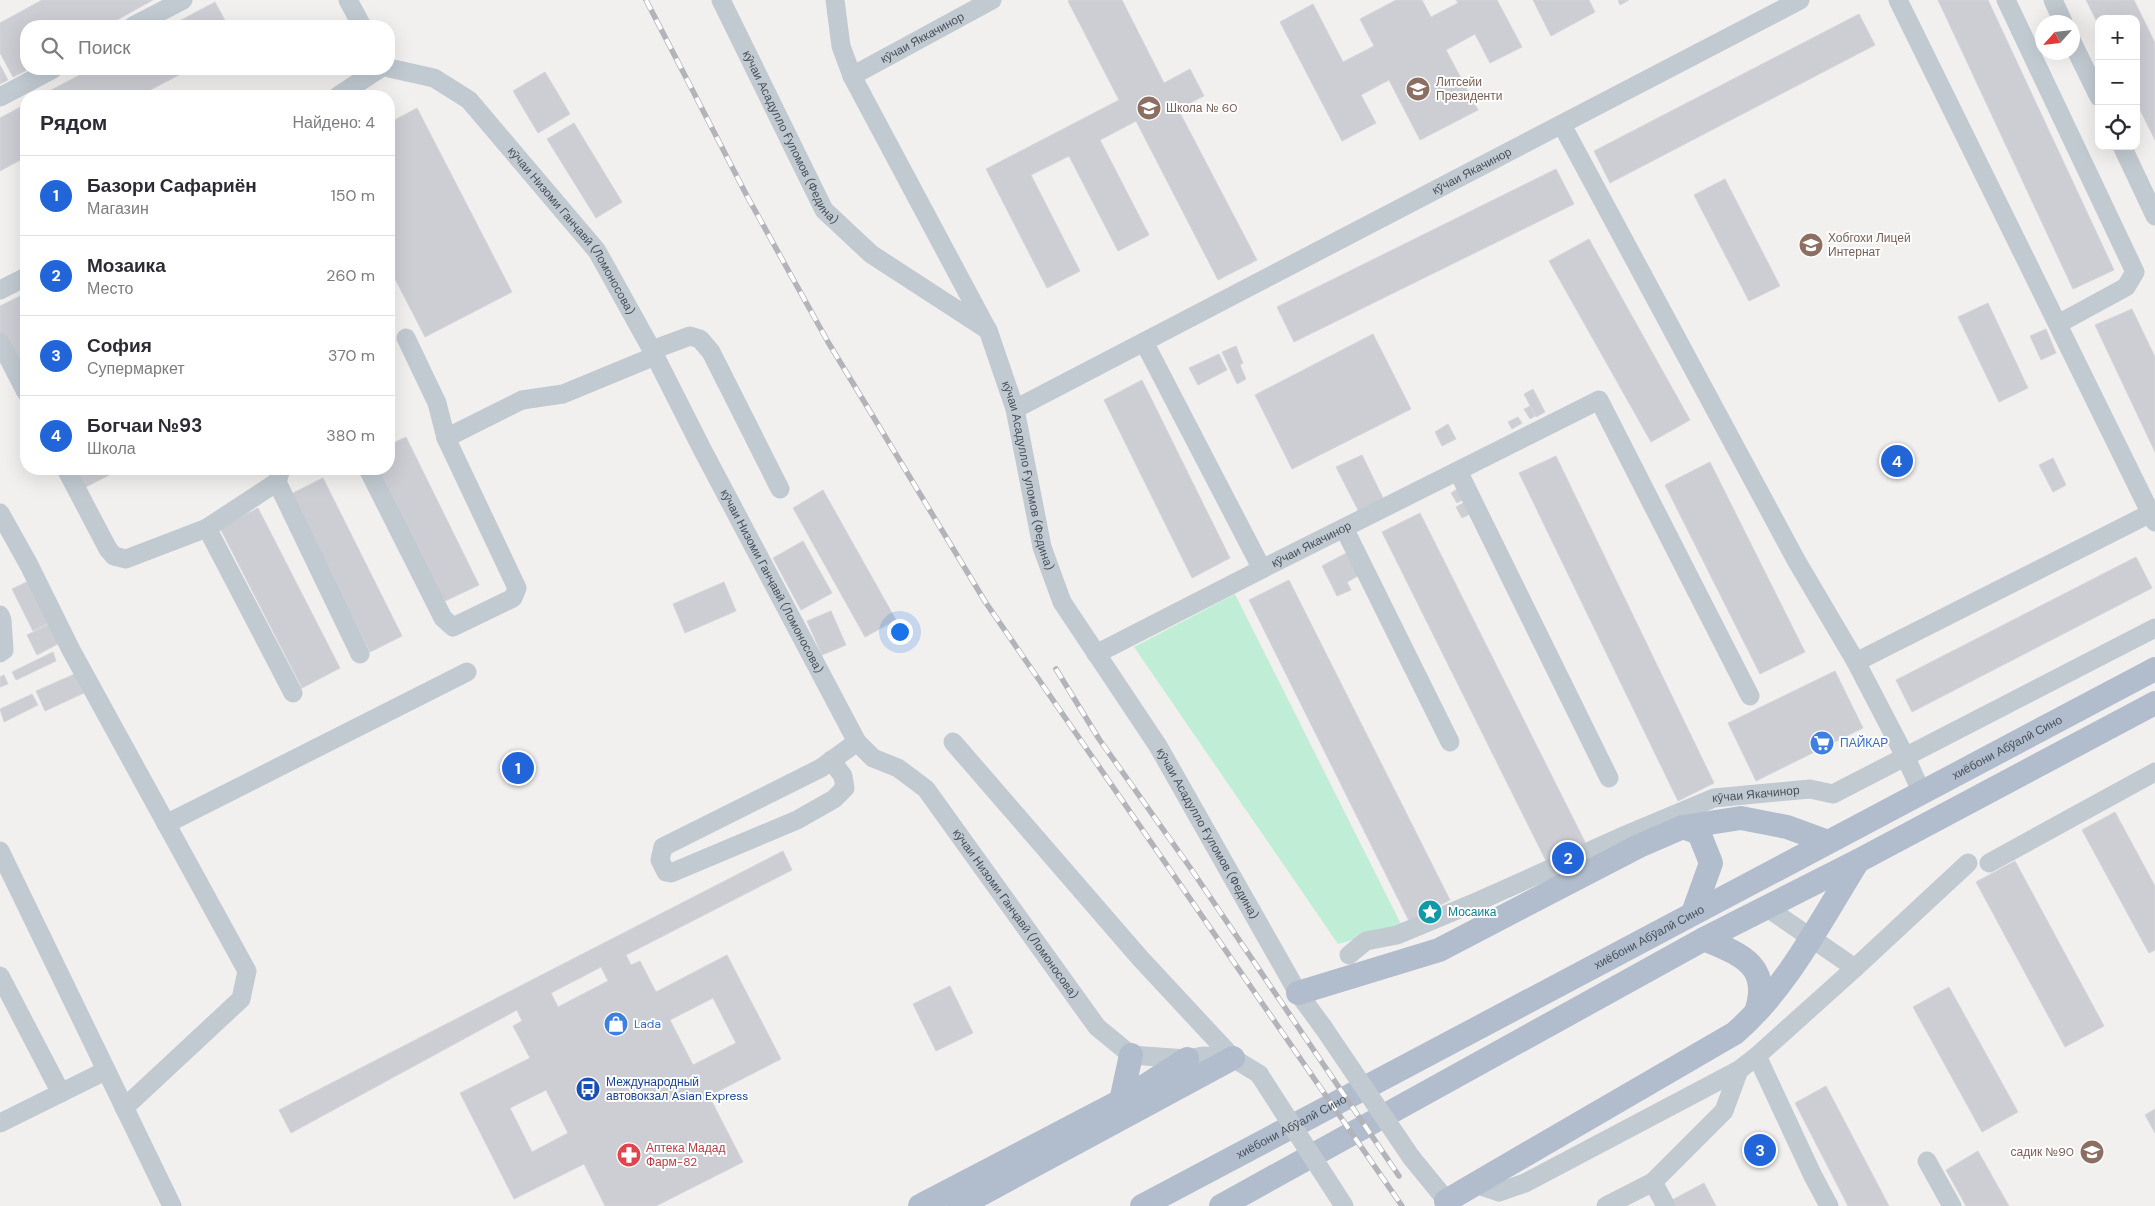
<!DOCTYPE html>
<html lang="ru">
<meta charset="utf-8">
<style>
:root{--surface:#fff;--page:#f7f7f7;--text:#2b2b33;--muted:#7c7c81;--line:#e1e1e2;--accent:#2265d9}
body{margin:0;font-family:"DM Sans",sans-serif;background:var(--page);color:var(--text)}
.controls{position:absolute;right:15px;top:15px;display:grid;overflow:hidden;border-radius:10px;box-shadow:0 5px 20px #0002}
.controls button{width:45px;height:45px;display:grid;place-items:center;padding:0;border:0;border-bottom:1px solid var(--line);background:var(--surface);color:var(--text);font:25px sans-serif}
.compass{position:absolute;left:2035px;top:15px;width:45px;height:45px;border-radius:50%;background:var(--surface);box-shadow:0 5px 20px #0002;rotate:243deg}
.you{position:absolute;left:899px;top:631px;width:18px;height:18px;margin:-12px;border:4px solid #fff;border-radius:50%;background:#1a73e8;box-shadow:0 0 0 8px #1a73e833}
.badge{display:grid;place-items:center;width:32px;height:32px;border-radius:50%;background:var(--accent);color:#fff;font-size:16px;font-weight:700}
.pin{position:absolute;translate:-50% -50%;border:2px solid #fff;box-shadow:0 1px 5px #0006}
.list{margin:0;padding:0;list-style:none}
h2{display:flex;justify-content:space-between;align-items:center;height:65px;margin:0;padding:0 20px;font-size:21px}
h2 small{font-size:16px;font-weight:400;color:var(--muted)}
.list li{display:grid;grid-template-columns:32px 1fr auto;gap:15px;align-items:center;box-sizing:border-box;height:80px;padding:0 20px;border-top:1px solid var(--line)}
.list b{display:block;font-size:19px;white-space:nowrap}
.list p{margin:0;font-size:16px;white-space:nowrap;color:var(--muted)}
.list em{font-size:16px;font-style:normal;color:var(--muted)}
.icon{flex:none;width:28px;height:28px;fill:none;stroke:currentColor;stroke-width:2;stroke-linecap:round;stroke-linejoin:round}
.map{position:relative;flex:none;width:2155px;height:1206px;overflow:hidden}
.search{position:absolute;background:var(--surface);box-shadow:0 5px 20px #0002;left:20px;top:20px;width:375px;height:55px;display:flex;align-items:center;gap:12px;box-sizing:border-box;padding:0 18px;border-radius:20px;color:var(--muted);font-size:19px}
.panel{position:absolute;background:var(--surface);box-shadow:0 5px 20px #0002;left:20px;top:90px;width:375px;height:385px;border-radius:20px}
.map>svg:first-child{display:block}
</style>
<div class="map">
<svg width="2155" height="1206" viewBox="0 0 2155 1206">
<rect width="100%" height="100%" fill="#f2f0ef"/>
<path fill="#c0edd5" d="M1235,594L1402,926L1338,944L1134,647Z"/>
<path fill="#cdced4" stroke="#d4d5db" fill-rule="evenodd" d="M42,0H153L106,26H26V69H29L13,77L0,53V23Z
M1071,0H1122L1164,83L1190,69L1204,96L1178,109L1257,260L1218,280L1136,121L1100,140L1149,235L1118,251L1069,156L1031,175L1080,271L1047,288L986,169L1119,100L1068,1Z
M1396,0H1422L1431,17L1458,3L1456,0H1497L1522,47L1490,63L1475,34L1446,50L1478,110L1420,140L1389,80L1361,95L1376,123L1342,141L1280,22L1313,4L1343,62L1374,46L1360,19Z
M1533,0H1589L1595,12L1551,36Z
M1618,0H1629L1620,5Z
M1938,0H1988L2114,270L2073,289Z
M2086,0H2134L2155,43V140L2136,102V19H2099V26Z
M215,2L228,26H170Z
M1859,14L1875,45L1610,183L1594,151Z
M0,65L8,80L0,84Z
M91,69H190L139,96H40Z
M545,72L570,114L538,133L513,91Z
M26,104V157L0,171V118Z
M417,108L512,292L425,337L389,267V123Z
M574,123L622,202L596,218L547,139Z
M1556,169L1574,204L1294,342L1277,307Z
M1725,179L1780,286L1749,301L1694,195Z
M1589,239L1690,420L1651,442L1549,261Z
M26,293V392L0,342V306Z
M1988,303L2028,388L1999,402L1958,317Z
M2132,309L2155,357V452L2095,325Z
M2046,329L2056,353L2041,360L2030,336Z
M1373,334L1411,409L1292,469L1255,395Z
M1236,346L1243,363L1240,365L1246,379L1237,384L1222,352Z
M1219,354L1227,370L1198,385L1189,368Z
M1142,380L1230,558L1192,578L1104,400Z
M1533,389L1545,412L1536,417L1524,394Z
M1530,406L1535,416L1530,419L1524,409Z
M1518,417L1522,423L1512,429L1508,422Z
M1448,424L1456,439L1442,446L1435,432Z
M406,437L479,585L443,602L377,469H389V445Z
M1362,455L1385,502L1360,514L1336,467Z
M1556,456L1714,783L1678,801L1519,473Z
M2053,458L2066,485L2053,492L2039,465Z
M1710,462L1805,652L1760,674L1665,485Z
M67,469H121L78,491Z
M323,478L402,636L370,652L291,494Z
M1462,486L1468,497L1457,503L1451,493Z
M823,490L896,620L865,637L793,508Z
M1468,500L1474,512L1462,518L1456,507Z
M258,508L340,668L302,688L220,528Z
M1420,513L1587,846L1548,865L1382,532Z
M803,541L832,593L801,610L773,558Z
M1348,552L1360,575L1347,582L1351,590L1337,596L1322,566Z
M2136,557L2152,588L1912,712L1896,680Z
M33,579L53,621L33,631L12,589Z
M1289,580L1450,900L1409,921L1249,600Z
M724,582L736,611L685,633L673,604Z
M831,611L846,645L822,655L807,621Z
M55,621L65,640L37,655L27,635Z
M53,652L56,661L16,680L12,672Z
M1835,671L1863,728L1756,781L1728,723Z
M77,673L86,692L45,711L36,691Z
M4,675L8,684L0,687V677Z
M32,694L38,705L4,722L0,709Z
M2115,812L2155,886V950L2149,953L2082,830Z
M783,851L792,870L626,955L631,965L640,961L656,992L727,955L781,1059L709,1096L743,1162L656,1206H605L584,1164L514,1199L460,1093L530,1058L513,1026L522,1021L517,1010L291,1133L279,1110ZM601,967L608,981L558,1007L551,993ZM713,998L736,1043L693,1065L670,1020ZM546,1090L568,1133L532,1152L510,1108Z
M2015,861L2104,1026L2065,1047L1976,882Z
M950,986L973,1033L936,1051L913,1004Z
M1949,987L2018,1112L1982,1132L1913,1007Z
M1826,1086L1889,1206H1848L1795,1103Z
M2155,1109V1133L2145,1115Z
M1978,1151L2009,1206H1966L1946,1170Z
M1704,1183L1716,1206H1675L1672,1200Z"/>
<g fill="none" stroke-linecap="round" stroke-linejoin="round">
<g stroke="#c1c9d1" stroke-width="19">
<path d="M348,0L362,26"/>
<path id="s1" d="M721,0L824,210L871,254L988,330L1015,409L1042,547L1062,602L1158,746L1298,993L1323,1027"/>
<path d="M835,0L841,46L852,76L987,329"/>
<path d="M1898,0L2155,522"/>
<path d="M2006,0L2135,272L2126,287L2058,324"/>
<path d="M2053,0L2063,22"/>
<path d="M133,26L183,0"/>
<path d="M2072,42L2099,97"/>
<path id="s2" d="M389,68L434,78L469,100L597,251L652,350L702,449L857,742L873,758L898,768L926,789L1097,1027L1131,1055L1187,1059L1203,1056L1233,1058"/>
<path id="s3" d="M852,76L992,0"/>
<path d="M338,96L379,69"/>
<path d="M0,97L53,69"/>
<path d="M1562,125L1796,560L1856,662L1906,758L1922,793"/>
<path d="M2122,146L2155,216"/>
<path d="M0,290L26,277"/>
<path d="M0,342L26,392"/>
<path id="s4" d="M1144,342L1262,569L1599,400L1750,696"/>
<path d="M652,350L690,336L700,339L711,352L780,489"/>
<path id="s5" d="M1015,409L1800,0"/>
<path d="M446,438L522,400L563,394L655,356"/>
<path d="M66,469L108,549L114,556L126,559L207,528L277,482L281,469"/>
<path d="M368,469L443,618L453,627L513,598L517,588L446,438L437,403L406,338"/>
<path d="M1458,471L1609,778"/>
<path d="M277,482L360,654"/>
<path d="M0,513L29,565L71,650L247,971L241,999L124,1108"/>
<path d="M207,528L293,693"/>
<path d="M1344,528L1450,742"/>
<path d="M0,615L2,620L4,650L0,653"/>
<path d="M1096,654L1262,569"/>
<path d="M1856,662L2151,513"/>
<path d="M953,742L1140,958L1233,1058L1259,1074"/>
<path d="M831,760L843,776L845,788L834,799L797,820L671,873L666,872L660,860L663,847L821,768L857,742"/>
<path d="M166,824L467,672"/>
<path d="M0,851L172,1206"/>
<path d="M1989,863L2155,772"/>
<path d="M1766,907L1855,968"/>
<path id="s6" d="M1349,955L1366,941L1397,935L1481,900L1628,834L1714,798L1810,789L1833,794L2155,628"/>
<path d="M0,976L61,1093"/>
<path d="M1757,1056L1813,1176L1829,1206"/>
<path d="M0,1123L105,1071"/>
<path d="M1411,1157L1451,1206"/>
<path d="M1927,1161L1952,1206"/>
<path d="M1653,1182L1666,1206"/>
<path d="M1475,1184L1499,1192L1525,1183L1739,1070L1757,1056L1855,968L1968,863"/>
<path d="M1606,1206L1653,1182L1724,1111L1739,1070"/>
</g>
<g stroke="#b1bdcd" stroke-width="24">
<path d="M1683,827L1699,833L1711,863L1693,913"/>
<path d="M1704,939C1740,954 1772,965 1756,1012"/>
<path d="M1298,993L1439,950L1639,846L1683,827L1741,818L1787,827L1828,842"/>
<path d="M1121,1101L1131,1055"/>
<path d="M1446,1201L1735,1033C1788,987 1821,920 1858,861"/>
<path d="M920,1206L1121,1101L1187,1059"/>
<path d="M959,1206L1233,1058"/>
<path id="s7" d="M1142,1206L2155,669"/>
<path d="M1221,1206L1704,939L1858,861L2155,703"/>
</g>
<defs>
<path id="rail" d="M646,0L747,196L828,342L986,603L1402,1206
M1056,669L1099,739L1189,866L1399,1176"/>
</defs>
<use href="#rail" stroke="#b2b4b9" stroke-width="5.5"/>
<use href="#rail" stroke="#fff" stroke-width="4" stroke-dasharray="11" stroke-linecap="butt"/>
<path stroke="#c1c9d1" stroke-width="19" d="M1323,1027L1411,1157
M1259,1074L1344,1206"/>
</g>
<defs>
<symbol id="school-disc" viewBox="-11 -11 22 22"><circle r="9.5" fill="#8d6e63" stroke="#fff"/><path d="M0-5L7-2L0 1L-7-2ZM-4 1L0 2.5L4 1V4Q0 6-4 4Z" fill="#fff"/></symbol>
<symbol id="supermarket-disc" viewBox="-11 -11 22 22"><circle r="9.5" fill="#3f7fe0" stroke="#fff"/><path d="M-6-5.5h2.5l.6 2H6L4.5 2H-2.5L-4.4-4H-6ZM-1.5 3.2a1.3 1.3 0 1 0 .1 0ZM3 3.2a1.3 1.3 0 1 0 .1 0Z" fill="#fff"/></symbol>
<symbol id="sight-disc" viewBox="-11 -11 22 22"><circle r="9.5" fill="#0f9aa8" stroke="#fff"/><path d="M0-6L1.8-2.2L6-1.7L2.9 1.2L3.7 5.4L0 3.3L-3.7 5.4L-2.9 1.2L-6-1.7L-1.8-2.2Z" fill="#fff"/></symbol>
<symbol id="shop-disc" viewBox="-11 -11 22 22"><circle r="9.5" fill="#3f7fe0" stroke="#fff"/><path d="M-5-2.5h2.3a2.7 3.5 0 0 1 5.4 0H5L5.5 6h-11ZM-1.5-2.5h3a1.5 2.3 0 0 0-3 0Z" fill="#fff"/></symbol>
<symbol id="bus-disc" viewBox="-11 -11 22 22"><circle r="9.5" fill="#1a4fb4" stroke="#fff"/><path d="M-5-6H5V4H4V6H2V4H-2V6H-4V4H-5ZM-3.5-4V0h7V-4ZM-3.5 1.2v1.5H-2V1.2ZM2 1.2v1.5H3.5V1.2Z" fill="#fff"/></symbol>
<symbol id="pharmacy-disc" viewBox="-11 -11 22 22"><circle r="9.5" fill="#e0444e" stroke="#fff"/><path d="M-2-6h4v4h4v4h-4v4h-4v-4h-4v-4h4Z" fill="#fff"/></symbol>
</defs>
<g fill-rule="evenodd">
<use href="#school-disc" x="1404" y="75" width="28" height="28"/>
<use href="#school-disc" x="1135" y="94" width="28" height="28"/>
<use href="#school-disc" x="1797" y="231" width="28" height="28"/>
<use href="#supermarket-disc" x="1808" y="729" width="28" height="28"/>
<use href="#sight-disc" x="1416" y="898" width="28" height="28"/>
<use href="#shop-disc" x="602" y="1010" width="28" height="28"/>
<use href="#bus-disc" x="574" y="1075" width="28" height="28"/>
<use href="#school-disc" x="2078" y="1138" width="28" height="28"/>
<use href="#pharmacy-disc" x="615" y="1141" width="28" height="28"/>
</g>
<g text-anchor="middle" dominant-baseline="central" stroke-width="4" stroke-linejoin="round" paint-order="stroke">
<g font-size="12" fill="#48515c" stroke="#fff">
<text stroke="none"><textPath href="#s3" startOffset="80">кӯчаи Яккачинор</textPath></text>
<text stroke="none"><textPath href="#s1" startOffset="154">кӯчаи Асадулло Ғуломов (Федина)</textPath></text>
<text stroke="none"><textPath href="#s5" startOffset="515">кӯчаи Якачинор</textPath></text>
<text stroke="none"><textPath href="#s2" startOffset="254">кӯчаи Низоми Ганҷавӣ (Ломоносова)</textPath></text>
<text stroke="none"><textPath href="#s1" startOffset="589">кӯчаи Асадулло Ғуломов (Федина)</textPath></text>
<text stroke="none"><textPath href="#s4" startOffset="311">кӯчаи Якачинор</textPath></text>
<text stroke="none"><textPath href="#s2" startOffset="659">кӯчаи Низоми Ганҷавӣ (Ломоносова)</textPath></text>
<text stroke="none"><textPath href="#s7" startOffset="979">хиёбони Абӯалӣ Сино</textPath></text>
<text stroke="none"><textPath href="#s6" startOffset="441">кӯчаи Якачинор</textPath></text>
<text stroke="none"><textPath href="#s1" startOffset="994">кӯчаи Асадулло Ғуломов (Федина)</textPath></text>
<text stroke="none"><textPath href="#s2" startOffset="1079">кӯчаи Низоми Ганҷавӣ (Ломоносова)</textPath></text>
<text stroke="none"><textPath href="#s7" startOffset="574">хиёбони Абӯалӣ Сино</textPath></text>
<text stroke="none"><textPath href="#s7" startOffset="169">хиёбони Абӯалӣ Сино</textPath></text>
</g>
<g font-size="12" fill="#785e54" stroke="#fff" text-anchor="start">
<text x="1436" y="82">Литсейи<tspan x="1436" dy="14">Президенти</tspan></text>
<text x="1166" y="108">Школа № 60</text>
<text x="1828" y="238">Хобгохи Лицей<tspan x="1828" dy="14">Интернат</tspan></text>
<text x="2074" y="1152" text-anchor="end">садик №90</text>
</g>
<g font-size="12" fill="#366cbe" stroke="#fff" text-anchor="start">
<text x="1840" y="743">ПАЙКАР</text>
<text x="634" y="1024">Lada</text>
</g>
<g font-size="12" fill="#0d838f" stroke="#fff" text-anchor="start">
<text x="1448" y="912">Мосаика</text>
</g>
<g font-size="12" fill="#164399" stroke="#fff" text-anchor="start">
<text x="606" y="1082">Международный<tspan x="606" dy="14">автовокзал Asian Express</tspan></text>
</g>
<g font-size="12" fill="#be3a42" stroke="#fff" text-anchor="start">
<text x="646" y="1148">Аптека Мадад<tspan x="646" dy="14">Фарм-82</tspan></text>
</g>
</g>
</svg>
<div class="controls">
<button>+</button>
<button>−</button>
<button><svg class="icon" aria-label="locate" viewBox="0 0 24 24"><circle cx="12" cy="12" r="6"/><path d="M12 2v4M12 18v4M2 12h4M18 12h4"/></svg></button>
</div>
<svg class="compass" viewBox="-18 -18 36 36"><path d="M0-13l5 13h-10z" fill="#e53935"/><path d="M0 13l5-13h-10z" fill="#7c7c81"/></svg>
<div class="you"></div>
<div class="pin badge" style="left:518px;top:768px">1</div>
<div class="pin badge" style="left:1568px;top:858px">2</div>
<div class="pin badge" style="left:1760px;top:1150px">3</div>
<div class="pin badge" style="left:1897px;top:461px">4</div>
<div class="search"><svg class="icon" aria-label="search" viewBox="0 0 24 24"><circle cx="10" cy="10" r="6"/><path d="M15 15l6 6"/></svg>Поиск</div>
<section class="panel">
<h2>Рядом<small>Найдено: 4</small></h2>
<ul class="list">
<li><span class="badge">1</span><div><b>Базори Сафариён</b><p>Магазин</p></div><em>150 m</em></li>
<li><span class="badge">2</span><div><b>Мозаика</b><p>Место</p></div><em>260 m</em></li>
<li><span class="badge">3</span><div><b>София</b><p>Супермаркет</p></div><em>370 m</em></li>
<li><span class="badge">4</span><div><b>Богчаи №93</b><p>Школа</p></div><em>380 m</em></li>
</ul>
</section>
</div>
